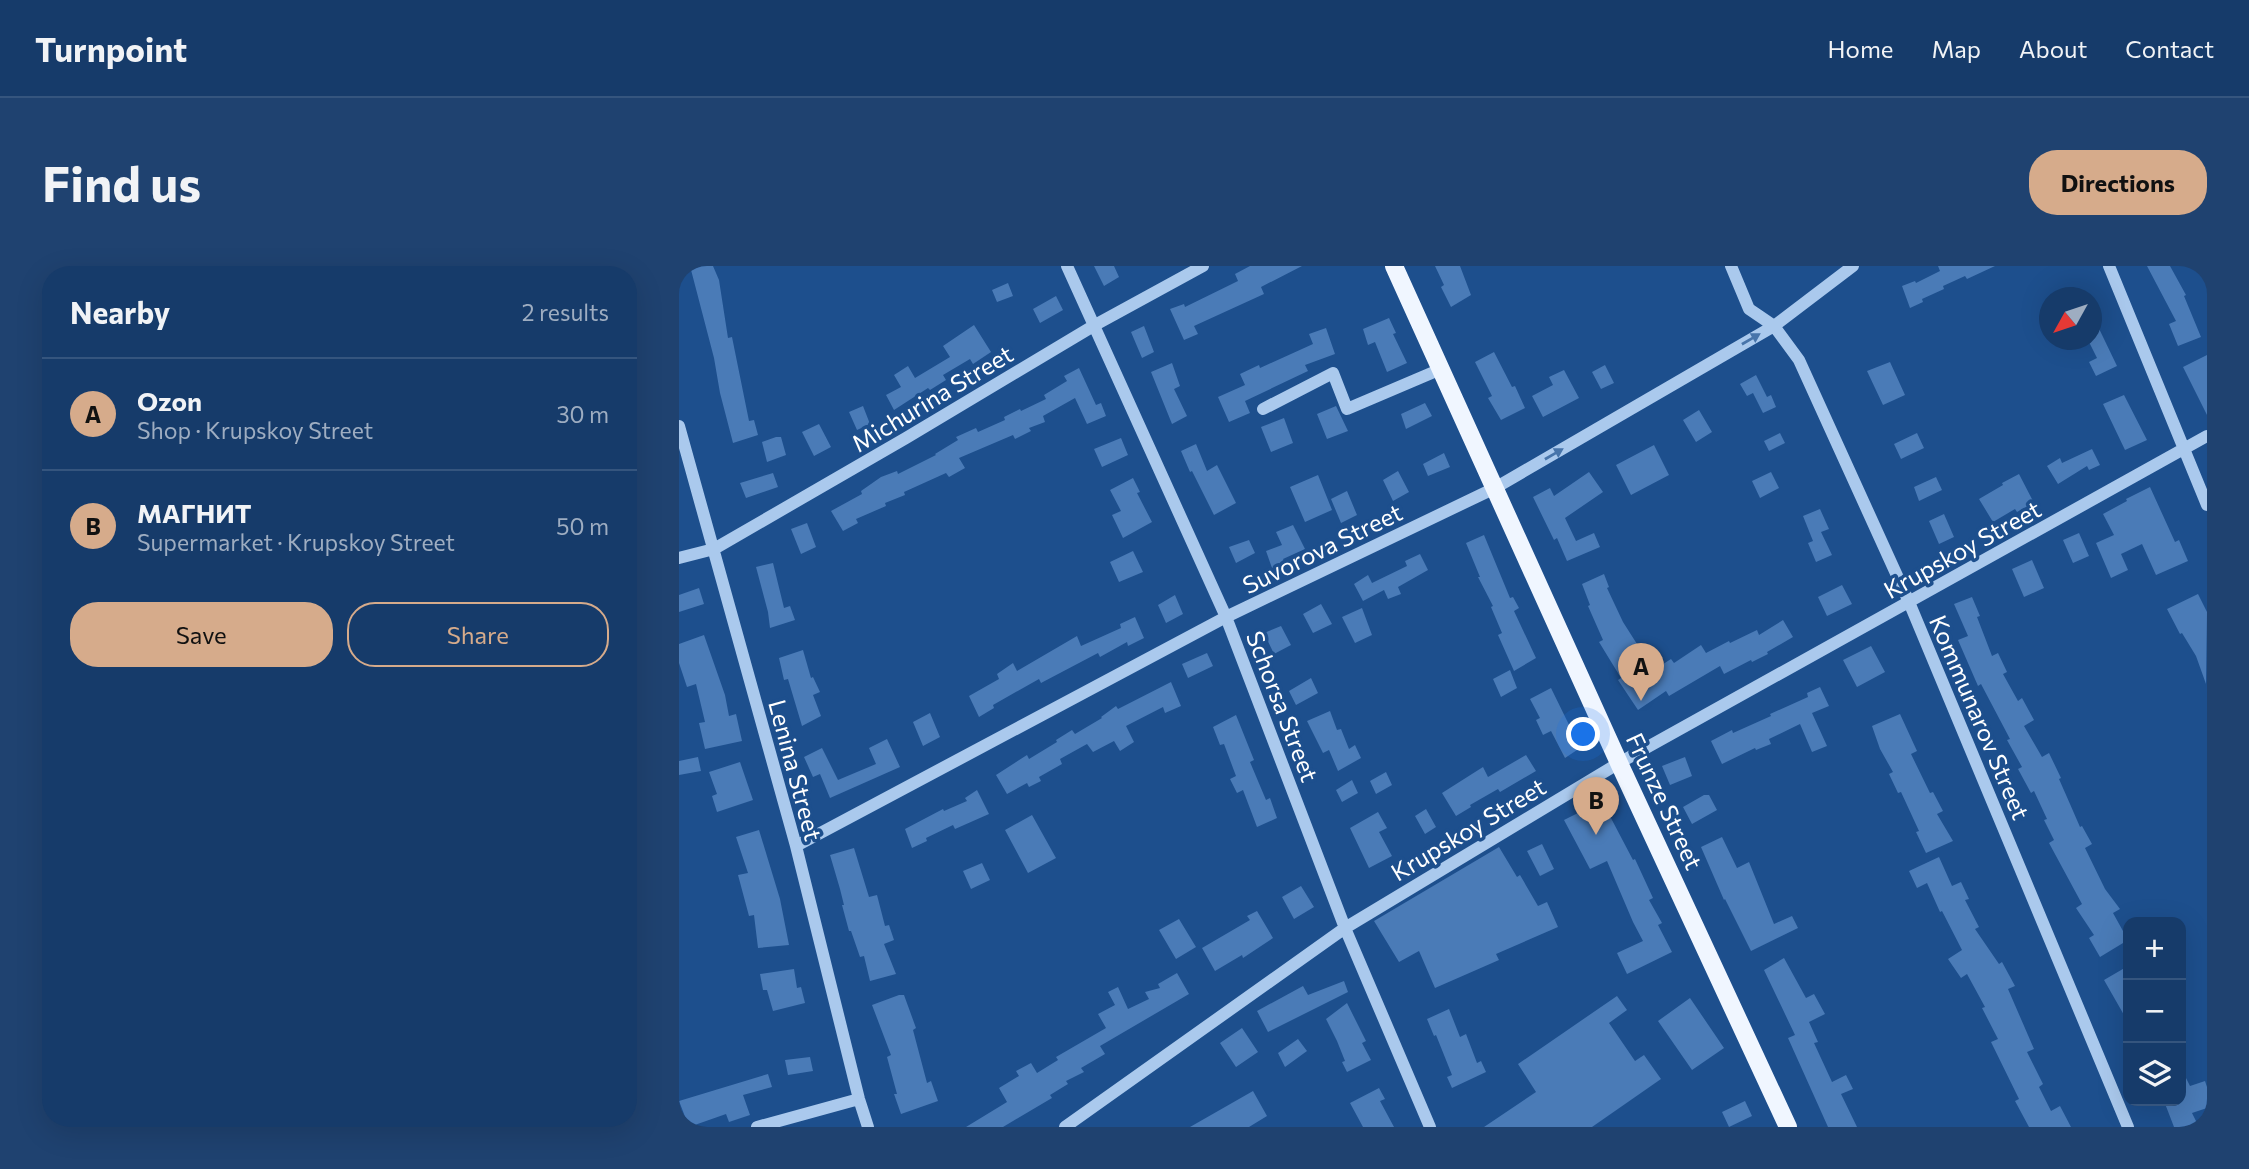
<!DOCTYPE html>
<meta charset="utf-8">
<style>
:root{--surface:#163b6a;--page:#1f4270;--text:#f1f3f6;--muted:#9eadc1;--line:#35557e;--accent:#d6ab8b}
body{margin:0;font-family:Commissioner,sans-serif;background:var(--page);color:var(--text)}
.controls{position:absolute;right:21px;bottom:21px;display:grid;overflow:hidden;border-radius:14px;box-shadow:0 7px 28px #0002}
.controls button{width:63px;height:63px;display:grid;place-items:center;padding:0;border:0;border-bottom:2px solid var(--line);background:var(--surface);color:var(--text);font:35px sans-serif}
.compass{position:absolute;left:1360px;top:21px;width:63px;height:63px;border-radius:50%;background:var(--surface);box-shadow:0 7px 28px #0002;rotate:230deg}
.you{position:absolute;left:905px;top:469px;width:24px;height:24px;margin:-18px;border:5px solid #fff;border-radius:50%;background:#1a73e8;box-shadow:0 0 0 10px #1a73e833}
.badge{display:grid;place-items:center;width:46px;height:46px;border-radius:50%;background:var(--accent);color:#111;font-size:23px;font-weight:700}
.pin{position:absolute;translate:-50% -58px;filter:drop-shadow(0 2px 4px #0008)}
.pin::after{content:'';position:absolute;top:37px;width:24px;height:21px;background:inherit;clip-path:polygon(0 0,100% 0,50% 100%)}
.list{margin:0;padding:0;list-style:none}
h2{display:flex;justify-content:space-between;align-items:center;height:91px;margin:0;padding:0 28px;font-size:30px}
h2 small{font-size:23px;font-weight:400;color:var(--muted)}
.list li{display:grid;grid-template-columns:46px 1fr auto;gap:21px;align-items:center;box-sizing:border-box;height:112px;padding:0 28px;border-top:2px solid var(--line)}
.list b{display:block;font-size:26px;white-space:nowrap}
.list p{margin:0;font-size:23px;white-space:nowrap;color:var(--muted)}
.list em{font-size:23px;font-style:normal;color:var(--muted)}
.actions{display:flex;gap:14px;padding:21px 28px}
.actions a{flex:1;padding:16px 0;border:2px solid var(--accent);border-radius:28px;text-align:center;font-size:24px;color:var(--accent)}
.actions .main{background:var(--accent);color:#111}
.icon{flex:none;width:38px;height:38px;fill:none;stroke:currentColor;stroke-width:2;stroke-linecap:round;stroke-linejoin:round}
.map{position:relative;flex:none;width:1528px;height:861px;overflow:hidden;border-radius:28px}
header{display:flex;align-items:center;gap:42px;box-sizing:border-box;height:98px;padding:0 35px;background:var(--surface);border-bottom:2px solid var(--line)}
header strong{font-size:33px}
nav{display:flex;gap:38px;margin-inline-start:auto;font-size:24px}
.intro{display:flex;align-items:center;justify-content:space-between;box-sizing:border-box;height:168px;padding:0 42px}
h1{margin:0;font-size:49px}
.button{padding:18px 32px;border-radius:28px;background:var(--accent);color:#111;font-size:24px;font-weight:700}
main{display:flex;gap:42px;padding:0 42px}
aside{flex:1;background:var(--surface);border-radius:28px;box-shadow:0 7px 28px #0002}
.map>svg:first-child{display:block}
</style>
<header>
<strong>Turnpoint</strong>
<nav><a>Home</a><a>Map</a><a>About</a><a>Contact</a></nav>
</header>
<div class="intro"><h1>Find us</h1><a class="button">Directions</a></div>
<main>
<aside>
<h2>Nearby<small>2 results</small></h2>
<ul class="list">
<li><span class="badge">A</span><div><b>Ozon</b><p>Shop · Krupskoy Street</p></div><em>30 m</em></li>
<li><span class="badge">B</span><div><b>МАГНИТ</b><p>Supermarket · Krupskoy Street</p></div><em>50 m</em></li>
</ul>
<div class="actions"><a class="main">Save</a><a>Share</a></div>
</aside>
<div class="map">
<svg width="1528" height="861" viewBox="0 0 1528 861">
<rect width="100%" height="100%" fill="#1d4f8d"/>
<path fill="#4a7bb7" d="M11,0H34L40,14L49,72L53,71L70,155L75,154L79,169L54,177L41,127L35,92Z
M415,0H435L440,11L425,20Z
M571,0H623L582,21L585,28L515,60L519,68L505,74L491,43L505,38L506,41L559,15L556,8Z
M756,0H781L792,29L772,41L762,21L765,19Z
M1259,0H1316L1288,13L1286,10L1264,20L1265,23L1243,33L1244,36L1231,42L1223,20L1236,15L1237,17L1261,5Z
M1468,0H1491L1507,29L1505,30L1522,71L1499,80L1490,58L1497,55Z
M329,17L334,30L318,36L313,24Z
M377,30L384,44L361,57L354,43Z
M1412,46L1438,100L1417,110L1410,96L1418,92L1409,74H1412Z
M710,52L717,67L714,68L728,97L708,106L696,76L689,79L684,63Z
M295,59L312,86L294,98L291,93L264,109L267,114L251,124L249,122L215,144L207,129L222,121L215,109L229,100L236,112L271,91L264,80Z
M465,60L475,86L463,92L452,66Z
M647,62L656,88L626,99L629,105L566,135L571,147L550,156L539,131L566,119L561,108L580,99L581,102L634,78L630,68Z
M815,86L833,121L836,120L846,142L822,154L809,132L813,130L796,96Z
M1528,89V149L1504,101Z
M1211,96L1226,129L1204,139L1188,105Z
M493,97L501,120L495,123L508,150L493,158L472,106Z
M926,99L935,117L922,123L913,106Z
M400,102L417,139L422,137L427,150L408,158L396,132L364,150L366,156L350,162L352,165L336,173L334,169L280,192L286,202L270,211L267,207L225,226L226,229L206,237L207,240L177,253L179,257L164,265L152,245L183,228L182,225L202,211L218,205L219,208L257,189L256,188L279,174L277,171L297,162L299,166L326,154L325,151L341,143L342,145L367,133L365,129L388,115L385,110Z
M885,104L900,132L864,151L853,130L874,119L870,111Z
M1077,109L1088,131L1092,129L1097,141L1084,147L1074,127L1068,130L1061,118Z
M1445,129L1468,174L1446,184L1424,138Z
M746,137L753,150L727,163L722,148Z
M184,140L191,158L178,164L170,146Z
M657,140L669,165L648,173L638,148Z
M1020,144L1033,166L1017,176L1004,154Z
M605,152L614,177L592,186L582,161Z
M140,158L152,181L135,190L123,166Z
M1101,167L1106,177L1090,185L1085,175Z
M1238,167L1245,182L1222,193L1215,178Z
M97,171H102L107,189L88,196L83,176Z
M442,172L449,189L423,201L415,183Z
M517,178L528,205L538,199L557,237L535,249L513,205L511,206L502,185Z
M975,179L990,209L952,229L937,199Z
M1413,183L1421,199L1410,204L1408,200L1379,218L1368,200L1381,192L1383,197Z
M765,187L771,201L749,210L744,198Z
M719,205L730,226L714,235L704,214Z
M910,206L924,226L886,252L897,275L915,267L921,281L888,295L878,272L875,274L854,231L871,222L875,230Z
M1092,206L1100,222L1081,232L1073,215Z
M94,207L99,221L67,232L61,217Z
M1340,208L1355,237L1338,246L1336,243L1314,256L1300,233L1324,219L1323,217Z
M639,209L653,244L626,256L611,221Z
M1257,211L1263,224L1240,235L1235,221Z
M454,212L461,226L458,227L473,256L444,272L433,249L442,245L431,224Z
M1471,221L1496,276L1500,274L1509,295L1477,309L1463,278L1442,288L1449,304L1432,312L1417,277L1435,269L1424,248L1448,235L1447,233Z
M668,225L678,249L662,257L652,233Z
M1141,243L1150,263L1142,266L1153,289L1137,296L1129,277L1134,275L1124,250Z
M1265,248L1275,271L1260,278L1250,255Z
M128,257L137,281L122,288L112,263Z
M614,259L626,283L604,293L606,297L593,302L587,285L603,279L597,266Z
M1400,267L1410,290L1394,297L1384,274Z
M805,269L831,332L834,331L840,342L835,345L857,392L835,405L819,369L823,367L812,341L814,340L799,311H801L787,277Z
M570,274L576,287L557,297L550,281Z
M454,285L464,306L440,316L431,296Z
M741,288L749,304L719,321L722,328L709,333L705,324L684,335L675,318L689,309L693,317L728,300L726,295Z
M1353,294L1365,322L1345,331L1333,303Z
M94,297L105,342L111,340L116,354L91,362L89,346L77,301Z
M925,308L930,321L928,322L944,356L958,378L947,385L964,411L992,393L995,397L1022,379L1027,387L1050,375L1051,377L1078,364L1080,369L1104,354L1114,371L1088,386L1089,388L1073,396L1072,394L1045,408L1041,400L990,430L987,425L959,444L939,414L942,412L920,376L924,374L909,340L911,339L903,318Z
M1163,319L1173,338L1148,350L1139,331Z
M20,322L25,338L0,346V329Z
M1519,328L1528,346L1527,418L1517,390L1503,367L1501,368L1488,343Z
M496,329L504,348L487,357L479,339Z
M1293,331L1301,350L1298,351L1313,390L1319,387L1328,406L1324,408L1339,435L1343,432L1355,454L1345,460L1363,491L1370,487L1382,512L1380,513L1391,538L1401,561L1403,560L1413,578L1406,582L1426,623L1441,643L1434,647L1449,674L1421,691L1410,672L1415,669L1397,642L1403,638L1370,577L1375,574L1365,554L1368,553L1355,525L1352,527L1339,503L1343,501L1328,474L1331,473L1302,418L1299,420L1279,374L1289,370L1275,338Z
M642,338L653,358L634,367L624,348Z
M683,342L693,369L676,377L663,351Z
M456,351L465,372L449,380L448,376L421,391L419,387L362,417L360,413L314,439L315,442L300,451L290,430L320,413L318,408L334,397L338,405L398,370L402,380L442,362L441,358Z
M602,360L612,379L595,388L585,367Z
M25,369L46,429L50,450L57,448L63,475L26,483L20,457L26,456L17,418L8,421L0,397V378Z
M1192,380L1206,406L1178,421L1164,394Z
M124,384L132,412L134,411L141,426L134,429L142,450L123,460L109,413L105,414L100,392Z
M528,387L534,400L509,412L503,398Z
M831,404L838,422L822,431L814,413Z
M632,412L639,427L617,439L610,425Z
M492,416L502,440L486,447L484,441L447,460L455,476L441,485L435,475L414,486L408,478L381,493L383,498L360,511L362,515L350,521L348,517L328,528L317,509L348,489L350,493L378,476L377,474L393,464L396,468L423,452L422,451L437,440L439,443Z
M1141,421L1150,440L1133,447L1148,480L1133,486L1121,458L1090,473L1092,478L1077,484L1076,482L1043,498L1032,475L1053,464L1054,467L1092,450L1091,448L1129,431L1128,427Z
M872,422L895,469L897,468L904,480L886,492L872,465L864,469L857,454L861,452L851,433Z
M651,445L658,464L662,463L670,483L676,479L682,492L659,505L650,484L644,487L628,455Z
M251,447L261,471L244,480L234,456Z
M1221,448L1238,485L1232,488L1251,527L1254,526L1264,545L1258,548L1274,575L1247,587L1237,566L1240,565L1222,526L1219,527L1210,508L1214,506L1201,483L1193,460Z
M557,449L575,494L571,496L587,534L591,532L598,552L578,561L564,524L558,527L551,513L557,510L545,478L541,479L534,461Z
M208,473L221,501L151,532L141,508L134,511L125,491L143,482L159,514L197,498L190,482Z
M847,489L857,505L821,526L819,523L791,539L792,541L777,550L763,527L804,501L809,511Z
M19,491L22,505L0,509V495Z
M1006,491L1013,510L991,519L983,500Z
M61,496L74,534L38,546L33,530L38,528L30,506Z
M707,506L713,519L697,528L691,515Z
M673,514L679,527L663,536L657,524Z
M298,524L310,548L276,563L274,559L247,572L248,575L233,582L226,563L264,543L265,545L288,535L286,532Z
M1025,529H1030L1038,544L1013,558L1004,541Z
M923,535L954,594L956,593L974,632L970,634L983,657L979,659L993,686L948,708L938,687L964,675L954,656L928,595L911,603L885,554Z
M747,543L757,561L746,568L736,550Z
M699,546L708,562L700,566L713,590L690,602L671,562Z
M353,549L377,592L349,607L326,564Z
M80,564L101,633L110,679L79,682L75,649L70,650L59,609L69,607L57,571Z
M1043,571L1058,602L1070,596L1095,658L1113,650L1119,662L1072,685L1046,633L1045,634L1022,581Z
M863,578L875,603L861,610L848,585Z
M820,581L838,611L841,609L859,640L868,636L879,661L817,688L820,694L756,722L740,685L720,696L695,655Z
M175,582L190,631L198,629L206,660L210,659L215,674L205,678L217,708L191,715L185,690L181,691L172,665H170L163,639H165L161,623L151,589Z
M1260,591L1273,620L1282,616L1290,633L1286,634L1300,661L1296,663L1320,698L1323,696L1336,720L1329,723L1355,783L1348,786L1364,818L1360,821L1372,845L1381,840L1392,861H1350L1336,835L1340,833L1312,776L1319,773L1303,742L1306,741L1288,708L1282,712L1269,693L1283,684L1263,645L1261,646L1248,617L1238,622L1230,605Z
M303,597L311,614L292,623L284,605Z
M622,620L635,641L615,653L603,631Z
M578,645L594,672L564,692L563,689L536,705L523,682L571,654L568,650Z
M500,653L517,681L497,693L480,664Z
M1105,692L1127,732L1135,728L1146,748L1130,756L1139,776L1135,777L1153,816L1167,809L1174,823L1162,828L1178,861H1149L1109,772L1116,769L1085,704Z
M1449,700V756L1425,714Z
M115,703L118,722L122,721L126,737L94,745L88,724H84L81,708Z
M498,707L510,728L421,780L426,788L402,802L405,806L387,815L389,818L371,829L373,832L324,861H287L328,836L320,822L340,810L337,805L352,797L358,807L379,794L377,791L427,762L419,748L436,739L429,726L439,721L449,743L470,733L466,726L481,722L479,718Z
M665,715L669,726L589,766L578,745L624,720L629,729Z
M220,729H225L237,762L234,764L248,817L252,815L259,835L222,848L215,828H218L208,791L212,789L193,739Z
M938,730L948,744L930,757L956,795L965,789L982,813L913,861H805L857,826L839,798Z
M1011,732L1045,782L1013,804L979,755Z
M668,737L687,775L683,777L692,794L668,806L663,796L666,795L658,775L647,753Z
M770,743L781,771L787,768L798,797L802,795L807,806L773,822L768,811L773,809L757,769L755,770L748,753Z
M563,762L579,786L557,801L541,777Z
M619,773L628,785L606,801L599,787Z
M131,791L134,805L109,809L106,794Z
M1502,802L1511,820L1526,815L1528,821V842L1513,847L1520,861H1495L1485,835H1502Z
M89,808L93,821L64,829L71,849L50,856L47,848L10,861L0,835Z
M700,822L706,833L701,835L715,861H684L671,837Z
M574,825L588,850L570,861H511Z
M1066,835L1073,850L1050,861L1043,846Z"/>
<g fill="none" stroke-linecap="round" stroke-linejoin="round">
<path stroke="#aac9ed" stroke-width="12" d="M388,0L547,351L666,662L751,861
M1052,0L1070,43L1095,60L1120,94L1230,336L1449,861
M1430,0L1528,239
M584,143L654,107L668,143L762,103
M0,160L117,580L180,833L189,861
M0,292L35,283L227,172L416,59L524,0
M117,580L547,351L816,222L1095,60L1174,0
M78,861L180,833
M386,861L666,662L940,497L1528,170"/>
<path stroke="#f0f6ff" stroke-width="18" d="M715,0L940,497L1109,861"/>
</g>
<defs><path id="oneway-solid" d="M-6-.8H1V-3.2L6.5 0L1 3.2V.8H-6Z" transform="scale(1.75)"/></defs>
<g fill="#4774aa">
<use href="#oneway-solid" transform="translate(1072 73) rotate(-30)"/>
<use href="#oneway-solid" transform="translate(875 188) rotate(-30)"/>
</g>
<g text-anchor="middle" dominant-baseline="central" stroke-width="7" stroke-linejoin="round" paint-order="stroke">
<g font-size="24" fill="#fff" stroke="#1d4f8d">
<text transform="translate(253 132) rotate(-31)">Michurina Street</text>
<text transform="translate(643 282) rotate(-26)">Suvorova Street</text>
<text transform="translate(1283 283) rotate(-29)">Krupskoy Street</text>
<text transform="translate(604 440) rotate(69)">Schorsa Street</text>
<text transform="translate(1301 451) rotate(67)">Kommunarov Street</text>
<text transform="translate(117 504) rotate(75)">Lenina Street</text>
<text transform="translate(986 535) rotate(65)">Frunze Street</text>
<text transform="translate(789 563) rotate(-31)">Krupskoy Street</text>
</g>
</g>
</svg>
<div class="controls">
<button>+</button>
<button>−</button>
<button><svg class="icon" aria-label="layers" viewBox="0 0 24 24"><path d="M12 4l9 5-9 5-9-5zM3 14l9 5 9-5"/></svg></button>
</div>
<svg class="compass" viewBox="-18 -18 36 36"><path d="M0-13l5 13h-10z" fill="#e53935"/><path d="M0 13l5-13h-10z" fill="#9eadc1"/></svg>
<div class="you"></div>
<div class="pin badge" style="left:962px;top:435px">A</div>
<div class="pin badge" style="left:917px;top:569px">B</div>
</div>
</main>
